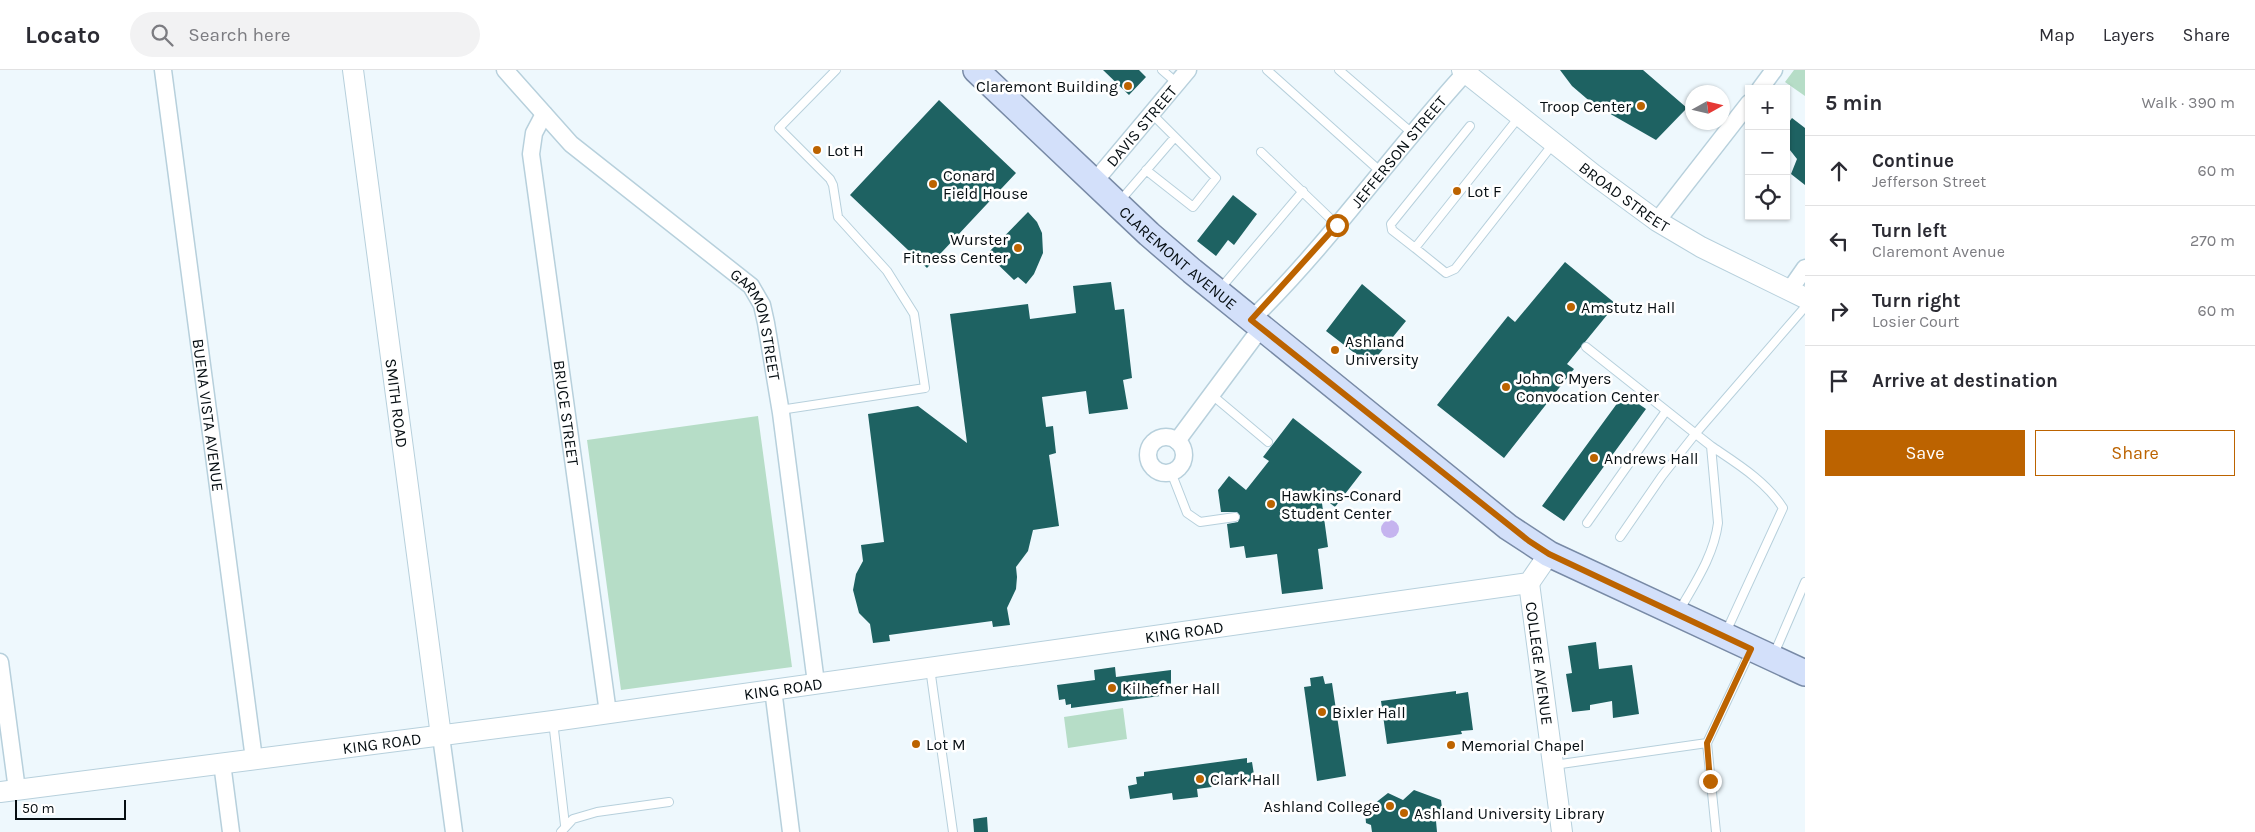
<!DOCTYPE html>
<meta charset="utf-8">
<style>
:root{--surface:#fff;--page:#f2f2f3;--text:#2b2b33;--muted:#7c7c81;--line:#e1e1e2;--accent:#bc6300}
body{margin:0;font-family:Karla,sans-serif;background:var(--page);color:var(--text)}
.controls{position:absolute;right:15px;top:15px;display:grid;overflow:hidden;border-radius:0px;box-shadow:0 1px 4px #0004}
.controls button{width:45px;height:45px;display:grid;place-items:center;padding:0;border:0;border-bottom:1px solid var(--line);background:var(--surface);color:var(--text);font:25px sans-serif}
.compass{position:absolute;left:1685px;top:15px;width:45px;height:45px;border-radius:50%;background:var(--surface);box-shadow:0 1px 4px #0004;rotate:82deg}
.scale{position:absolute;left:15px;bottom:12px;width:111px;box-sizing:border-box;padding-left:5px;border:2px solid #060e12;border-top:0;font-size:14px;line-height:18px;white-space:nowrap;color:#060e12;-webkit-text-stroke:4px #fff;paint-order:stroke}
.stop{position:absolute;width:15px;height:15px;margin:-11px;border:4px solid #bc6300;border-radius:50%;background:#fff}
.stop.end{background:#bc6300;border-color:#fff;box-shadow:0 1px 5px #0008}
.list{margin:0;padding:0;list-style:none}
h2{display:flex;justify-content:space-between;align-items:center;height:65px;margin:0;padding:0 20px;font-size:21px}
h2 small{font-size:16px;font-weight:400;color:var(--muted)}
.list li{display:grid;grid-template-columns:32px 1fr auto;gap:15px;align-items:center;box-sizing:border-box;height:70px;padding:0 20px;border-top:1px solid var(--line)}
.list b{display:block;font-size:19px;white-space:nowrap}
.list p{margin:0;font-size:16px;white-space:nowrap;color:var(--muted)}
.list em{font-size:16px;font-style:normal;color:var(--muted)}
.actions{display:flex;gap:10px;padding:15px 20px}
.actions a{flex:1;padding:11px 0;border:1px solid var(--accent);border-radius:0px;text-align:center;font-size:18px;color:var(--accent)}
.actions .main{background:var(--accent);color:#fff}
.icon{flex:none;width:28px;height:28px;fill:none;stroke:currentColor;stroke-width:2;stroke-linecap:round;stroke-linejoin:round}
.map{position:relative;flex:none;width:1805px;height:762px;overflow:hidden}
header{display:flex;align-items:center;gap:30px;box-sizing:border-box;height:70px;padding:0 25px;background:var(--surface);border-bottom:1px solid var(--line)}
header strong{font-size:24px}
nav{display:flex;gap:28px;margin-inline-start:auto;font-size:18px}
.search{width:350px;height:45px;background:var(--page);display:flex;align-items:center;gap:12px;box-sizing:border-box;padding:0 18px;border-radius:28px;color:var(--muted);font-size:19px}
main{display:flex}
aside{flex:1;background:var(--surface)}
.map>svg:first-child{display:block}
</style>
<header>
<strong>Locato</strong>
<div class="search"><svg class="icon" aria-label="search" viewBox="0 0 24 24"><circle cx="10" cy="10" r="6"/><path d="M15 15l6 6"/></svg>Search here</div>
<nav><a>Map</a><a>Layers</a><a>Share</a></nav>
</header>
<main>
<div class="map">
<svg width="1805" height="762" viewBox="0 0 1805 762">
<rect width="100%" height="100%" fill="#eef8fd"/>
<path fill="#b6ddc7" d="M1794,0H1805V26L1785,12Z
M758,346L792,597L621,620L587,370Z
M1123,638L1127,669L1068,678L1064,647Z"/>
<path fill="#c5b4ef" d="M1381 459a9 9 0 1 1 18 0a9 9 0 1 1-18 0Z"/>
<path fill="#1e6262" d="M1103,0H1139L1146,7L1129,25Z
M1560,0H1643L1687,38L1656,70L1593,34L1572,16Z
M939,30L1016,103L927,198L850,125Z
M1792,48L1805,58V115L1791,104L1797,89L1786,75V56Z
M1233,125L1257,144L1234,175L1228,170L1216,186L1197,171Z
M1028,142L1037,152L1042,163L1043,183L1034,204L1026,214L1018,207L1014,210L987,184Z
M1565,192L1616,234L1567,294L1574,299L1504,388L1437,335L1508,246L1515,252Z
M1111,212L1115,240L1124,239L1132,308L1123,310L1128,339L1089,344L1086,321L1042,327L1046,357L1053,356L1056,383L1049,385L1059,456L1033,460L1028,481L1016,497L1017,507L1016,519L1007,538L1010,555L993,557L992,551L889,565L890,571L873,573L870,554L859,543L853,520L856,504L863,491L861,475L884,472L868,344L918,336L967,373L950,244L1028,234L1030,249L1076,243L1073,216Z
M1362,214L1406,251L1370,295L1326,261Z
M1624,324L1646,339L1564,451L1542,436Z
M1293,348L1362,402L1335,437L1321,426L1328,477L1318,479L1323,519L1282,524L1277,484L1246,488L1244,476L1230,478L1227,454L1238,452L1240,446L1237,442H1221L1218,420L1229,406L1246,420L1269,391L1263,387Z
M1596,572L1599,599L1632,595L1639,644L1613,648L1612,631L1590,635V640L1572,642L1566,604L1572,603L1568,576Z
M1115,597L1116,607L1171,600V620L1160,622V626L1071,638V634L1066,635L1065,629L1059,630L1057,615L1095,610L1094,600Z
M1323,606L1325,614L1332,613L1346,706L1317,711L1304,617L1311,616L1310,608Z
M1456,621V624L1468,622L1473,660L1461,661L1462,664L1387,674L1381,631Z
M1247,688V693L1252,692L1255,711L1197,719L1198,727L1173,730L1172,723L1130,729L1128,716L1137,714L1136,707L1144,706V702Z
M1414,720L1441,730L1443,746L1436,751L1437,762H1372L1371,755L1366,753L1365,741L1388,723L1403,730Z
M987,747L988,762H974L973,749Z"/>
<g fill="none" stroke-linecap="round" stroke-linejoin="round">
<defs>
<path id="service" d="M1162,0L1177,13
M1267,0L1381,102
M1339,0L1412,63
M1470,56L1391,154L1392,160L1415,178L1519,47
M1261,82L1337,155
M1146,100L1193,137L1216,108L1175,67
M1119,132L1175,67L1152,44
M1415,178L1446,203L1455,199L1553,74
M1220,219L1303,121
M1586,277L1711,376L1718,453C1714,485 1695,513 1679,541
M1212,325L1268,372
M780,340L925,318L914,244L887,201L838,147L833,115L830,109L779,58L836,0
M1711,376C1736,393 1766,411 1783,438L1726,562
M1171,402L1187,443L1200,452L1235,447
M1587,453L1666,341
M1620,467L1662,406L1696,363L1805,237
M1774,584L1805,512
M930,598L953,762
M553,651L565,755
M1554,695L1707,673
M561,762L573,749L597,742L669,732
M1716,762L1707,673L1750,582"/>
<g id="minor">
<path id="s1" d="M163,0L254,689"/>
<path id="s2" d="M505,0L571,74L751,216L762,235L766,253L781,343L816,613"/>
<path d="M1760,19L1774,0"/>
<path id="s3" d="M544,44L534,63L531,84L608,643"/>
<path id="s4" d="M1095,111L1188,0"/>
<path d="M1657,151L1749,33"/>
<path d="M1789,221L1805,198"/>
<path id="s5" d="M1251,250C1329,174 1392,83 1465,3"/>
<circle cx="1166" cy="385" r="18"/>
<path d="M1177,371L1261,258"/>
<path d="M0,592L17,720"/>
<path d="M773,619L791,762"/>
<path d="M441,666L454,762"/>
<path d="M222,693L231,762"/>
</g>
<g id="tertiary">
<path id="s6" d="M353,0L441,666"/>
<path id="s7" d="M1462,0L1593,104L1657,151L1701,177L1805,228"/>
<path id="s8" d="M1529,513L1562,762"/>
<path id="s9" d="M0,722L553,651L1529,513L1549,484"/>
</g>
<g id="primary">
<path id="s10" d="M976,0L1149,164L1192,201L1508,457L1549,484L1805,603"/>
</g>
</defs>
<use href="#service" stroke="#b7d0dc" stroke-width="10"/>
<use href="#minor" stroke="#b7d0dc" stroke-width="19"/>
<use href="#tertiary" stroke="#b7d0dc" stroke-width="22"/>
<use href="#primary" stroke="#788aa6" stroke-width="28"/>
<use href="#service" stroke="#fff" stroke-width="8"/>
<use href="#minor" stroke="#fff" stroke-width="16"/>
<use href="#tertiary" stroke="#fff" stroke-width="20"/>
<use href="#primary" stroke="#d3e0fa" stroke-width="25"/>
</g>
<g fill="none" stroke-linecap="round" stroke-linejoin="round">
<path stroke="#bc6300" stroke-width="6" d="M1337,155L1251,250L1529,471L1549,484L1751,579L1707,673L1710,711"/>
</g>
<g fill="#bc6300" stroke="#fff" stroke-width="2">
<circle cx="1128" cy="16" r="5"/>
<circle cx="1641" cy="36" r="5"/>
<circle cx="817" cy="80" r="5"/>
<circle cx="933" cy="114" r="5"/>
<circle cx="1457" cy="121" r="5"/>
<circle cx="1018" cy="178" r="5"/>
<circle cx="1571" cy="237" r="5"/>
<circle cx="1335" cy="280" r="5"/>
<circle cx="1506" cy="317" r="5"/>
<circle cx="1594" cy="388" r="5"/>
<circle cx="1271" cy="434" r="5"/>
<circle cx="1112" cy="618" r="5"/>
<circle cx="1322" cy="642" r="5"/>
<circle cx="916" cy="674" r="5"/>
<circle cx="1451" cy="675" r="5"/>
<circle cx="1200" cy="709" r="5"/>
<circle cx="1390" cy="736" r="5"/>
<circle cx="1404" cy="743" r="5"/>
</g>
<g text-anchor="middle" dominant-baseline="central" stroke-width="5" stroke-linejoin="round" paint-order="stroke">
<g font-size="16" fill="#060e12" stroke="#fff" text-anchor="start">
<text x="1118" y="16" text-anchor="end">Claremont Building</text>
<text x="1631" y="36" text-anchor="end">Troop Center</text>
<text x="827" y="80">Lot H</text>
<text x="943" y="105">Conard<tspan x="943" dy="18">Field House</tspan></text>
<text x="1467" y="121">Lot F</text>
<text x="1008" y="169" text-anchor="end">Wurster<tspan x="1008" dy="18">Fitness Center</tspan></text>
<text x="1581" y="237">Amstutz Hall</text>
<text x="1345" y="271">Ashland<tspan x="1345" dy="18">University</tspan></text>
<text x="1516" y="308">John C Myers<tspan x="1516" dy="18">Convocation Center</tspan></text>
<text x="1604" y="388">Andrews Hall</text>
<text x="1281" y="425">Hawkins-Conard<tspan x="1281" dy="18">Student Center</tspan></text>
<text x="1122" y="618">Kilhefner Hall</text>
<text x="1332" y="642">Bixler Hall</text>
<text x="926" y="674">Lot M</text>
<text x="1461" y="675">Memorial Chapel</text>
<text x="1210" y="709">Clark Hall</text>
<text x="1380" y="736" text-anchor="end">Ashland College</text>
<text x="1414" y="743">Ashland University Library</text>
</g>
<g font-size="16" fill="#060e12" stroke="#fff">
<text stroke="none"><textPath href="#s4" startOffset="72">DAVIS STREET</textPath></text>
<text stroke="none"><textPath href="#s5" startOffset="224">JEFFERSON STREET</textPath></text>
<text stroke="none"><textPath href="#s7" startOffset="206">BROAD STREET</textPath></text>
<text stroke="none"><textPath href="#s10" startOffset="276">CLAREMONT AVENUE</textPath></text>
<text stroke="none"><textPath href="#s2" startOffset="366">GARMON STREET</textPath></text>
<text stroke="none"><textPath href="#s6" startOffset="336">SMITH ROAD</textPath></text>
<text stroke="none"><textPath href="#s3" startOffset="304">BRUCE STREET</textPath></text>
<text stroke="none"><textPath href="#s1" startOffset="348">BUENA VISTA AVENUE</textPath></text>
<text stroke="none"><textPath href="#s9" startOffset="1195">KING ROAD</textPath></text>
<text stroke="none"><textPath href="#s8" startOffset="81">COLLEGE AVENUE</textPath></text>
<text stroke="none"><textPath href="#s9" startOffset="790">KING ROAD</textPath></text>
<text stroke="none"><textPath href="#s9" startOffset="385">KING ROAD</textPath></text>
</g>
</g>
</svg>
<div class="controls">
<button>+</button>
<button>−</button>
<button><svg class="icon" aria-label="locate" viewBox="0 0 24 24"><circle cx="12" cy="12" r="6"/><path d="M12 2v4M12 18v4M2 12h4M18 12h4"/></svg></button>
</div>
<svg class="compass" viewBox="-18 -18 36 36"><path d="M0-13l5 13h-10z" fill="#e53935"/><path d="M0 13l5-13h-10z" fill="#7c7c81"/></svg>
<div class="scale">50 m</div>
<div class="stop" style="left:1337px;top:155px"></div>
<div class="stop end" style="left:1710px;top:711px"></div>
</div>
<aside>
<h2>5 min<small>Walk · 390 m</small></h2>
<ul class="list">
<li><svg class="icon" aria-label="ahead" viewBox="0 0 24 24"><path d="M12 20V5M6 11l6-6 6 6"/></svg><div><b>Continue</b><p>Jefferson Street</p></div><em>60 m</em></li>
<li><svg class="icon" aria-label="left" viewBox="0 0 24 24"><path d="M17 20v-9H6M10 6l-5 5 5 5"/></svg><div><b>Turn left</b><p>Claremont Avenue</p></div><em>270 m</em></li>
<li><svg class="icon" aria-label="right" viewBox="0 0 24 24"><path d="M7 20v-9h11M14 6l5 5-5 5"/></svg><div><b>Turn right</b><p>Losier Court</p></div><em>60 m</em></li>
<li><svg class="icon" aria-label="arrive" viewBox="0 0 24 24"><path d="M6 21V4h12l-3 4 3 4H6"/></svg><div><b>Arrive at destination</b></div></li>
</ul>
<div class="actions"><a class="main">Save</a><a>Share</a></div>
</aside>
</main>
